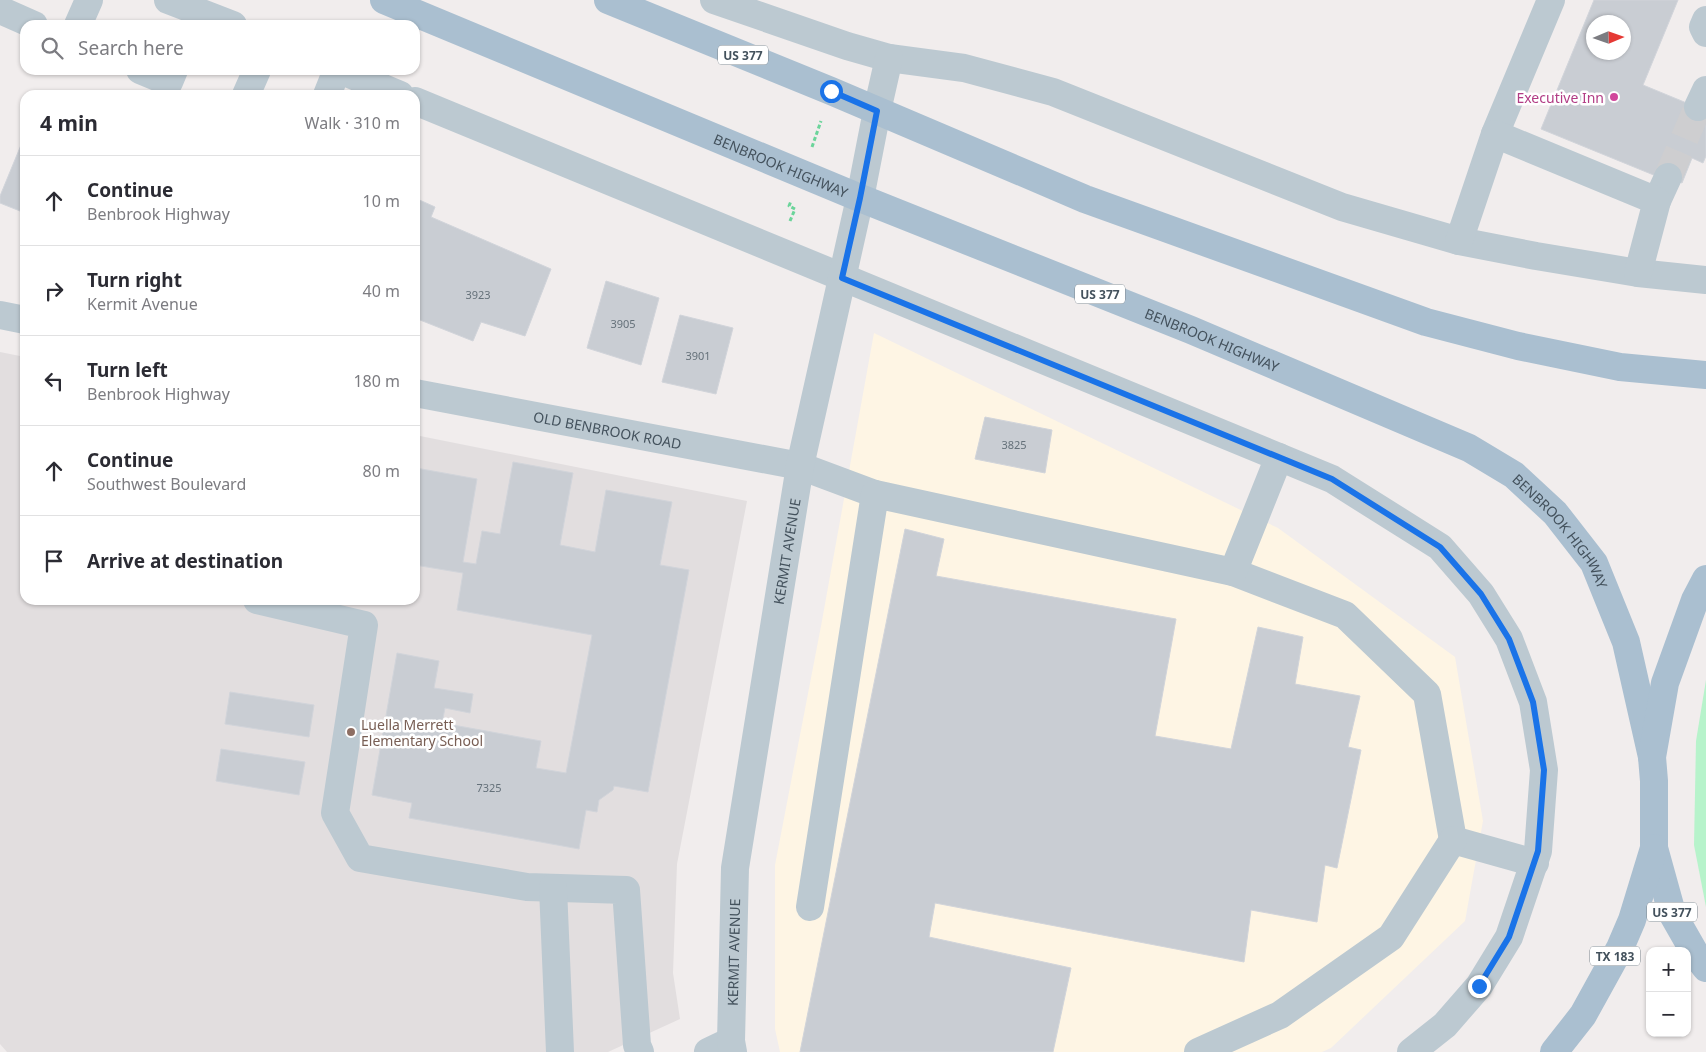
<!DOCTYPE html>
<meta charset="utf-8">
<style>
:root{--surface:#fff;--page:#f7f7f7;--text:#2b2b33;--muted:#7c7c81;--line:#e1e1e2}
body{margin:0;font-family:"Noto Sans",sans-serif;background:var(--page);color:var(--text)}
.controls{position:absolute;right:15px;bottom:15px;display:grid;overflow:hidden;border-radius:10px;box-shadow:0 1px 4px #0004}
.controls button{width:45px;height:45px;display:grid;place-items:center;padding:0;border:0;border-bottom:1px solid var(--line);background:var(--surface);color:var(--text);font:25px sans-serif}
.compass{position:absolute;left:1586px;top:15px;width:45px;height:45px;border-radius:50%;background:var(--surface);box-shadow:0 1px 4px #0004;rotate:88deg}
.stop{position:absolute;width:15px;height:15px;margin:-11px;border:4px solid #1a73e8;border-radius:50%;background:#fff}
.stop.end{background:#1a73e8;border-color:#fff;box-shadow:0 1px 5px #0008}
.list{margin:0;padding:0;list-style:none}
h2{display:flex;justify-content:space-between;align-items:center;height:65px;margin:0;padding:0 20px;font-size:21px}
h2 small{font-size:16px;font-weight:400;color:var(--muted)}
.list li{display:grid;grid-template-columns:32px 1fr auto;gap:15px;align-items:center;box-sizing:border-box;height:90px;padding:0 20px;border-top:1px solid var(--line)}
.list b{display:block;font-size:19px;white-space:nowrap}
.list p{margin:0;font-size:16px;white-space:nowrap;color:var(--muted)}
.list em{font-size:16px;font-style:normal;color:var(--muted)}
.icon{flex:none;width:28px;height:28px;fill:none;stroke:currentColor;stroke-width:2;stroke-linecap:round;stroke-linejoin:round}
.map{position:relative;flex:none;width:1706px;height:1052px;overflow:hidden}
.search{position:absolute;background:var(--surface);box-shadow:0 1px 4px #0004;left:20px;top:20px;width:400px;height:55px;display:flex;align-items:center;gap:12px;box-sizing:border-box;padding:0 18px;border-radius:15px;color:var(--muted);font-size:19px}
.panel{position:absolute;background:var(--surface);box-shadow:0 1px 4px #0004;left:20px;top:90px;width:400px;height:515px;border-radius:15px}
.map>svg:first-child{display:block}
</style>
<div class="map">
<svg width="1706" height="1052" viewBox="0 0 1706 1052">
<rect width="100%" height="100%" fill="#f1eded"/>
<path fill="#fef5e4" d="M874,333L1278,528L1455,657L1483,821L1465,921L1331,1048L1322,1052H780L775,1029V865L821,626Z"/>
<path fill="#e2dedf" d="M0,352L25,357V600H415V435L747,501L677,864L673,973L680,1019L608,1052H7L0,1044Z"/>
<path fill="#b7f3cb" d="M1706,680V907L1694,845L1696,741Z"/>
<path fill="#c9cdd3" stroke="#d1d4da" fill-rule="evenodd" d="M1594,0H1678L1643,85L1706,111V156L1703,163L1692,158L1682,183L1662,175L1661,178L1541,129ZM1594,22H1624V52H1594Z
M21,145L25,147V213L0,203V196Z
M415,198L435,207L431,217L551,269L525,336L481,322L473,341L415,318Z
M606,281L659,298L641,365L587,348Z
M680,315L733,328L716,394L662,382Z
M985,417L1052,430L1045,473L975,459Z
M513,462L573,473L560,545L595,552L606,490L672,502L660,565L689,570L648,792L614,786L613,790L599,800L597,812L586,810L579,849L409,818L412,803L372,795L397,653L439,661L434,688L473,694L470,713L445,708L442,723L541,741L536,768L566,773L592,635L457,610L463,573L415,565L416,468L477,479L463,562L476,564L482,531L500,534Z
M905,529L944,539L936,576L1176,619L1155,736L1231,749L1258,627L1303,637L1295,684L1360,696L1348,747L1361,750L1337,868L1325,865L1317,922L1251,910L1244,962L935,903L929,937L1071,968L1053,1052H800Z
M230,692L314,705L309,737L225,724Z
M221,749L305,762L299,795L216,781Z"/>
<g fill="none" stroke-linecap="round" stroke-linejoin="round">
<path stroke="#ceced0" stroke-width="28" stroke-dasharray="28 14" stroke-linecap="butt" d="M1668,177L1698,107"/>
<path stroke="#6bd49a" stroke-width="3" stroke-dasharray="4 2.5" stroke-linecap="butt" d="M812,147L821,121
M790,221L795,209L789,206L791,201"/>
<g stroke="#bcc9d1" stroke-width="28">
<path d="M168,0L233,25"/>
<path d="M714,0L847,46L889,58L964,68L1053,92L1342,207L1459,241L1536,256L1638,273L1706,280"/>
<path d="M0,10L34,25"/>
<path d="M1706,20L1703,27L1706,33"/>
<path d="M78,25L89,0"/>
<path d="M140,70L169,82L174,70"/>
<path d="M340,70L400,95"/>
<path d="M246,95L257,70"/>
<path d="M327,95L337,70"/>
<path d="M415,101L1332,479L1440,547L1481,594L1509,639L1533,702L1544,770L1538,851L1509,937L1479,986L1445,1025L1411,1052"/>
<path d="M1698,107L1706,90"/>
<path d="M1495,134L1551,0"/>
<path d="M1657,201L1668,177"/>
<path d="M1459,241L1495,134L1657,201L1638,273"/>
<path d="M0,315L25,320"/>
<path id="s1" d="M415,393L800,466L875,494"/>
<path d="M1233,572L1345,615L1427,694L1453,840L1535,863"/>
<path d="M257,600L364,625L335,813L360,858L527,887L626,890L637,1045L640,1052"/>
<path d="M553,888L560,1052"/>
<path d="M810,907L875,494L1233,572L1279,457"/>
<path d="M708,1052L731,1041"/>
<path id="s2" d="M733,1052L731,1041L735,868L800,466L860,198L877,111L889,58"/>
<path d="M1198,1052L1280,1015L1391,937L1453,840"/>
</g>
<g stroke="#aabfd0" stroke-width="28">
<path id="s3" d="M384,0L860,198L1191,330L1469,448L1514,475L1555,513L1594,563L1626,642L1652,757"/>
<path d="M608,0L831,91L1085,199L1426,322L1518,346L1620,367L1706,375"/>
<path d="M1706,579L1695,600L1665,683L1652,757L1654,781V848L1672,913L1696,955L1706,968"/>
<path d="M1554,1052L1583,1015L1620,948L1632,920L1654,848"/>
</g>
</g>
<g fill="none" stroke-linecap="round" stroke-linejoin="round">
<path stroke="#1a73e8" stroke-width="6" d="M831,91L877,111L860,198L842,278L1332,479L1440,547L1481,594L1509,639L1533,702L1544,770L1538,851L1509,937L1479,986"/>
</g>
<circle fill="#d1479c" stroke="#fff" stroke-width="2" cx="1614" cy="97" r="5"/>
<circle fill="#8d6e63" stroke="#fff" stroke-width="2" cx="351" cy="732" r="5"/>
<g text-anchor="middle" dominant-baseline="central" stroke-width="5" stroke-linejoin="round" paint-order="stroke">
<g font-size="11" fill="#65717a">
<text x="478" y="294">3923</text>
<text x="623" y="323">3905</text>
<text x="698" y="355">3901</text>
<text x="1014" y="444">3825</text>
<text x="489" y="787">7325</text>
</g>
<g fill="#fff" stroke="#7c868e" stroke-width="1">
<rect x="718" y="45.5" width="50" height="19" rx="4"/>
<rect x="1075" y="284.5" width="50" height="19" rx="4"/>
<rect x="1647" y="902.5" width="50" height="19" rx="4"/>
<rect x="1590" y="946.5" width="50" height="19" rx="4"/>
</g>
<g font-size="12" font-weight="bold" fill="#44525d">
<text x="743" y="55">US 377</text>
<text x="1100" y="294">US 377</text>
<text x="1672" y="912">US 377</text>
<text x="1615" y="956">TX 183</text>
</g>
<g font-size="14" fill="#b23c85" stroke="#fff" text-anchor="end">
<text x="1604" y="97">Executive Inn</text>
</g>
<g font-size="14" fill="#44525d" stroke="#fff">
<text stroke="none"><textPath href="#s3" startOffset="430">BENBROOK HIGHWAY</textPath></text>
<text stroke="none"><textPath href="#s3" startOffset="895">BENBROOK HIGHWAY</textPath></text>
<text stroke="none"><textPath href="#s1" startOffset="196">OLD BENBROOK ROAD</textPath></text>
<text stroke="none"><textPath href="#s3" startOffset="1300">BENBROOK HIGHWAY</textPath></text>
<text stroke="none"><textPath href="#s2" startOffset="505">KERMIT AVENUE</textPath></text>
<text stroke="none"><textPath href="#s2" startOffset="100">KERMIT AVENUE</textPath></text>
</g>
<g font-size="14" fill="#785e54" stroke="#fff" text-anchor="start">
<text x="361" y="724">Luella Merrett<tspan x="361" dy="16">Elementary School</tspan></text>
</g>
</g>
</svg>
<div class="controls">
<button>+</button>
<button>−</button>
</div>
<svg class="compass" viewBox="-18 -18 36 36"><path d="M0-13l5 13h-10z" fill="#e53935"/><path d="M0 13l5-13h-10z" fill="#7c7c81"/></svg>
<div class="stop" style="left:831px;top:91px"></div>
<div class="stop end" style="left:1479px;top:986px"></div>
<div class="search"><svg class="icon" aria-label="search" viewBox="0 0 24 24"><circle cx="10" cy="10" r="6"/><path d="M15 15l6 6"/></svg>Search here</div>
<section class="panel">
<h2>4 min<small>Walk · 310 m</small></h2>
<ul class="list">
<li><svg class="icon" aria-label="ahead" viewBox="0 0 24 24"><path d="M12 20V5M6 11l6-6 6 6"/></svg><div><b>Continue</b><p>Benbrook Highway</p></div><em>10 m</em></li>
<li><svg class="icon" aria-label="right" viewBox="0 0 24 24"><path d="M7 20v-9h11M14 6l5 5-5 5"/></svg><div><b>Turn right</b><p>Kermit Avenue</p></div><em>40 m</em></li>
<li><svg class="icon" aria-label="left" viewBox="0 0 24 24"><path d="M17 20v-9H6M10 6l-5 5 5 5"/></svg><div><b>Turn left</b><p>Benbrook Highway</p></div><em>180 m</em></li>
<li><svg class="icon" aria-label="ahead" viewBox="0 0 24 24"><path d="M12 20V5M6 11l6-6 6 6"/></svg><div><b>Continue</b><p>Southwest Boulevard</p></div><em>80 m</em></li>
<li><svg class="icon" aria-label="arrive" viewBox="0 0 24 24"><path d="M6 21V4h12l-3 4 3 4H6"/></svg><div><b>Arrive at destination</b></div></li>
</ul>
</section>
</div>
